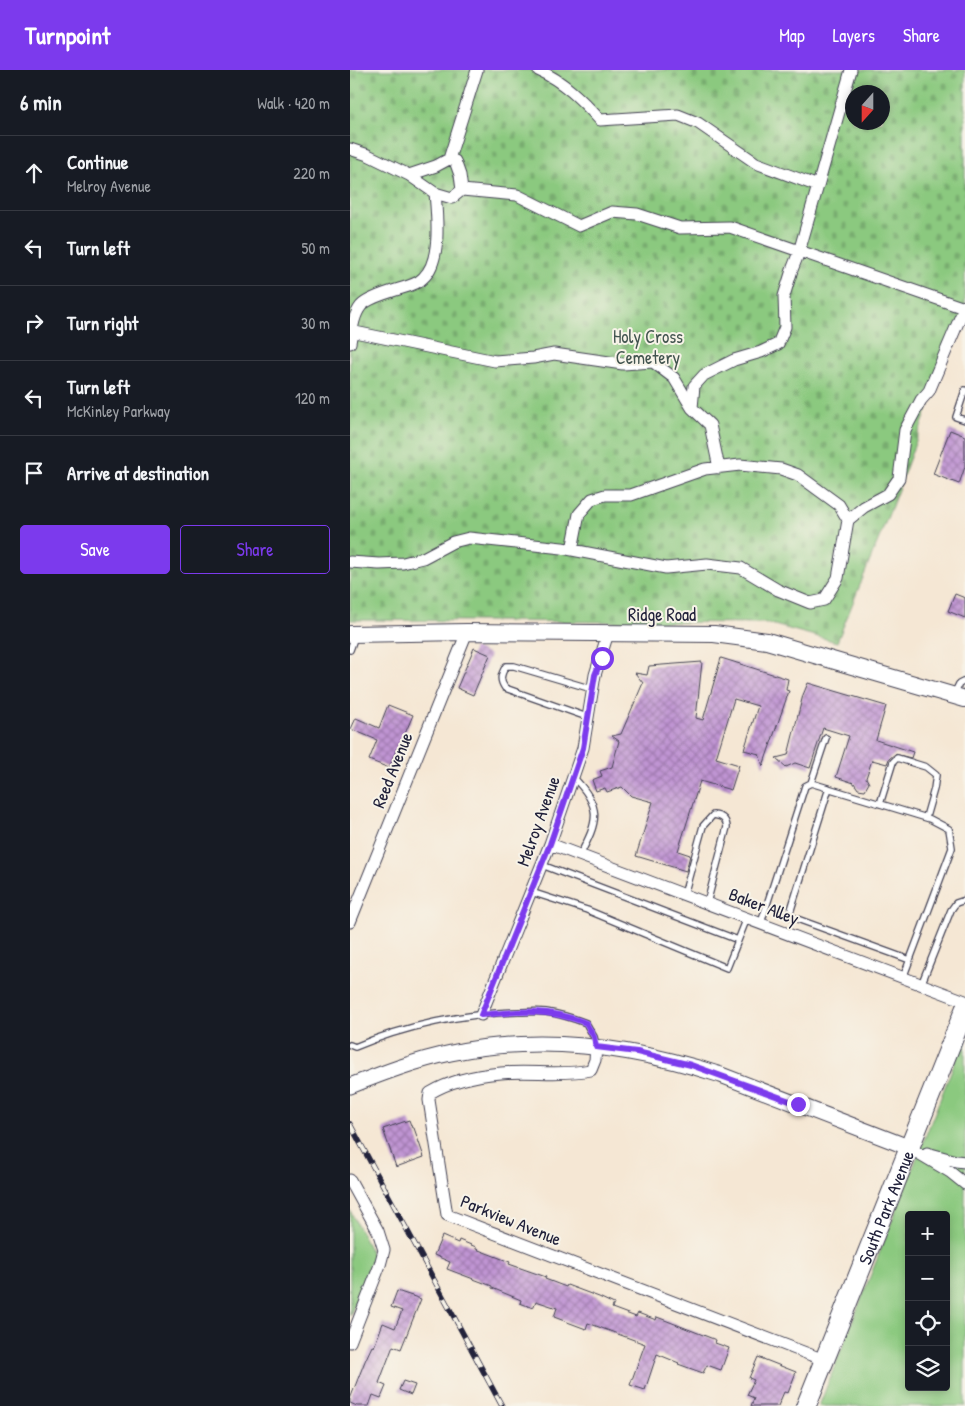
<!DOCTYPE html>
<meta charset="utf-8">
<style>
:root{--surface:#171b24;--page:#20242c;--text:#f1f3f6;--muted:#9ea1a6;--line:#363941;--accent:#7c3aed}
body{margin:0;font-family:"Patrick Hand",sans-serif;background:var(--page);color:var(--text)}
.controls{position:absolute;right:15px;bottom:15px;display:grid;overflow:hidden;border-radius:5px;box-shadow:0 2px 8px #0003}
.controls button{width:45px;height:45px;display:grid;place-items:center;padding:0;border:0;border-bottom:1px solid var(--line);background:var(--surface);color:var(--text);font:25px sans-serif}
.compass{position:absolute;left:495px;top:15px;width:45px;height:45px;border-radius:50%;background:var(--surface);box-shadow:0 2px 8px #0003;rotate:201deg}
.stop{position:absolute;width:15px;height:15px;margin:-11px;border:4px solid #7c3aed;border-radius:50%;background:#fff}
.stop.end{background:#7c3aed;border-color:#fff;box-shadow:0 1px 5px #0008}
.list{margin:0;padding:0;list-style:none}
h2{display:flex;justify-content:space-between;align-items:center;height:65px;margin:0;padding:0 20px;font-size:21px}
h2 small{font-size:16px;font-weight:400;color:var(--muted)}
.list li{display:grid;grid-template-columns:32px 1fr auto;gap:15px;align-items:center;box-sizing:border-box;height:75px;padding:0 20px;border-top:1px solid var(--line)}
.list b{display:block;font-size:19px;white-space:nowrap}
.list p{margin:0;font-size:16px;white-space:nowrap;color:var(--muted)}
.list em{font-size:16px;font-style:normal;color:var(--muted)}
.actions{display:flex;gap:10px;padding:15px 20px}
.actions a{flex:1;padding:11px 0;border:1px solid var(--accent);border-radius:5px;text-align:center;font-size:18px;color:var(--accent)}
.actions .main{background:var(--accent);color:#fff}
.icon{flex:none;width:28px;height:28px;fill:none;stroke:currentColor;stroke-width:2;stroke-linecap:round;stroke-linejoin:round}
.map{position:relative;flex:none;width:615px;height:1336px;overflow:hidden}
header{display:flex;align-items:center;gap:30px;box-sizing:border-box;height:70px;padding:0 25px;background:var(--accent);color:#fff}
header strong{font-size:24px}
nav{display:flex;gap:28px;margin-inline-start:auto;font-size:18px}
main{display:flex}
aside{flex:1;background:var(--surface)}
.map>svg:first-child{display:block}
</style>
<header>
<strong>Turnpoint</strong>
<nav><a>Map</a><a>Layers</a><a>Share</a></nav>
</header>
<main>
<aside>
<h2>6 min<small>Walk · 420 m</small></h2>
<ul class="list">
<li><svg class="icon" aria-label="ahead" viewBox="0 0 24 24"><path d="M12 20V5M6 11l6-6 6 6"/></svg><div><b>Continue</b><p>Melroy Avenue</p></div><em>220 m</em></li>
<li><svg class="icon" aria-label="left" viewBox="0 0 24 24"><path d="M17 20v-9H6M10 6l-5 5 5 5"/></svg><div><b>Turn left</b></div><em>50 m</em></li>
<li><svg class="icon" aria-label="right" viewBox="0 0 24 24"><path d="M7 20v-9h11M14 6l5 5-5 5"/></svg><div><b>Turn right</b></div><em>30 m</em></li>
<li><svg class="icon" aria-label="left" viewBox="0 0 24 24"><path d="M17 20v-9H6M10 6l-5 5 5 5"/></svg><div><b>Turn left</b><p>McKinley Parkway</p></div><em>120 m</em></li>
<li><svg class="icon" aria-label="arrive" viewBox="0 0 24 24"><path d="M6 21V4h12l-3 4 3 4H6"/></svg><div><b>Arrive at destination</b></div></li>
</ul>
<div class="actions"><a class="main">Save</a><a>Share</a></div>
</aside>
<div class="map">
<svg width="615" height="1336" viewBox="0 0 615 1336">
<defs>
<pattern id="cemetery-stones" width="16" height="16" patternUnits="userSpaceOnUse" patternTransform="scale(1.25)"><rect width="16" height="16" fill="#8bc97f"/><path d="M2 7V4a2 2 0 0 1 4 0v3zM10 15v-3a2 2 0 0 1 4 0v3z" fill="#78ac6f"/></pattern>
<pattern id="building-cross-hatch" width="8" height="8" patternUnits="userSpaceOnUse" patternTransform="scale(1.25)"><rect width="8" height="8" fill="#c094d3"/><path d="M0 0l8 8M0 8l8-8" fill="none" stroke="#9c78ac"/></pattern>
</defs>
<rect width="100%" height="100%" fill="#f7f3e8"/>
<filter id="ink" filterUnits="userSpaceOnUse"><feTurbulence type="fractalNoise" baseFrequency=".02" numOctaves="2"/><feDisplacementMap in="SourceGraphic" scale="10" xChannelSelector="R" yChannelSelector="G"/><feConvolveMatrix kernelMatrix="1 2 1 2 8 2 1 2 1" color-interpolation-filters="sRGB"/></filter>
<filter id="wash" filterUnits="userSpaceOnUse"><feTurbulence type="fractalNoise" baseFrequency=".0096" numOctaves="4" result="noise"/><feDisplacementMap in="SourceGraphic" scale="20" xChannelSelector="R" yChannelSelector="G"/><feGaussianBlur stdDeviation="1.12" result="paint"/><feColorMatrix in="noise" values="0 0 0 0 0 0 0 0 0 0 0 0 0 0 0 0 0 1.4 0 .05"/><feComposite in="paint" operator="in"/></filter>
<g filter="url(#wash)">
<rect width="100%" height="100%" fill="#f5e7d4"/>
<path fill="url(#cemetery-stones)" stroke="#56765d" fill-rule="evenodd" d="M0,0H615V237L542,436L487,572L417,553L0,550ZM502,22H532V52H502Z"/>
<path fill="#8bc97f" stroke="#56765d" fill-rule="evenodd" d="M615,966V1336H469ZM559,1145H596V1317H559Z
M0,1140L23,1186L0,1246Z"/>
<g id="blocks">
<path fill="url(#building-cross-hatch)" d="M600,360L615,366V397L609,414L583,404Z
M605,524L615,528V548L598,541Z
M124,578L140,585L123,625L107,618Z
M371,588L438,609L436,620L439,621L413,696L409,684L394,680L408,636L384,629L366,688L389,695L381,720L350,711L328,781L340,785L336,801L286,786L303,732L281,726L272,717L257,722L255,718L246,721L242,710L252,706L250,701L262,697L269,671L262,666L271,664L293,613L285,603L297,605L299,596L352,592L346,648L353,650Z
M458,613L536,636L526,670L563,682L561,688L545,684L539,689L537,694L522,690L516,708L519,713L515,720L508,719L504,713L486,707L499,666L473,658L460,698L445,693L436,697L426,688L438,685L453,625Z
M38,635L63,645L54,666L57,667L52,680L47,678L39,698L19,690L27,670L1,659L6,648L29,658Z
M59,1050L62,1058H64L74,1087L46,1097L33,1059Z
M92,1166L108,1173L109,1170L126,1177V1179L160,1192L159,1194L196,1207L195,1209L216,1217L217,1215L249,1227L264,1234L262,1238L286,1247L288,1243L306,1250L307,1247L366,1270L365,1273L379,1278L371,1300L357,1295L353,1303L328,1294L329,1293L307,1284L295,1320L280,1315L295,1274L238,1253L236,1259L204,1247L207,1238L186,1231L183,1238L170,1233L171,1230L142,1218V1216L97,1199L100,1192L84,1185Z
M47,1221L71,1229L51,1279L43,1276L29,1313L36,1316L31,1328L23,1325L19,1336H7L0,1333V1329L15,1291L22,1276L24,1277L33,1253L45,1258L52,1241L41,1237Z
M408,1287L446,1302L438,1323L434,1322L428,1336H401L404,1328L397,1325L404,1310L399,1308Z
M53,1311L65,1315L61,1325L49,1320Z"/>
</g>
</g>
<g filter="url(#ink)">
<use href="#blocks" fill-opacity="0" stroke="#424052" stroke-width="1"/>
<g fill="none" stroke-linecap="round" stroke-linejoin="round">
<defs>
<path id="service" d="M615,320L606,347L615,350
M0,580L5,566
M604,624L609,614L615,611
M237,647L155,618C149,610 151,604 156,596H164L242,619
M223,707C253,737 248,751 230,785
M461,713L476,668
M479,718L439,846L560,890
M530,734L543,692L547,688L576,697L586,705L584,719L576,747
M192,795L388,870
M181,822L237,840L377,898L397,848
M334,825L353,756L363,745C371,746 376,748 377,757L357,833
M411,853L455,716L461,713L580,749L599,759L602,778L553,908
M571,915L601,840L606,833L615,830
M0,975L5,977C54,956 115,943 169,942C178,942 187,941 196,942C210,944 223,948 236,953L244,967L246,975"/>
<path id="minor" d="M188,0C213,11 232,30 250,50L328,45L348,53L406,93L468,116
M0,79L18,85L59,105L85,123L102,128L112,120L110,105L105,91L99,89L86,96L59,105
M99,89L127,0
M112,120L167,125L229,156L262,142L287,144L330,158L380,157L614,238
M0,261L145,291L183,288L204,284L273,294L303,292L324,308L342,338L360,355L369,398
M0,273C2,261 3,246 11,236C17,229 39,222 49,219C56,217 68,214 73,208C92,191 87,146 85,123
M342,338L344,316L354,305L384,290L411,282L428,274L435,257L434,226L442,200L449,182L501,0
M498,450L514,437L538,424L549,408L555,360L571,330L579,321L615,236
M0,492L29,494L53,493L73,488L103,472L119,468L212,478L316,498L357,494L391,498L428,520L460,533L474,530L488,508L498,450L489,435L448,405L431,399L390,395L355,399L281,425H255L242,429L229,444L222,480
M200,774L615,931
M0,852L117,562
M131,945L200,774L233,678L245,605L258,563
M246,977L245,990L241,1000C211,1006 181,1000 151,1003C128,1005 100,1011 80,1023L79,1030L97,1145L474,1290
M558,1077L600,1102L615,1114
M577,1083L606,1091L615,1092
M0,1110L28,1161L34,1180L30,1195L0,1272"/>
<path id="tertiary" d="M0,1016C33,1003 67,990 101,983C191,964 285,977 371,1005L558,1077"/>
<path id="secondary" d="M0,564L117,562L364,564L417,571L615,629"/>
<g id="primary">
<path id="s1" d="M456,1336L615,939"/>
</g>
</defs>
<use href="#service" stroke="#424052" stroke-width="8"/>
<use href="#minor" stroke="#424052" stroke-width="13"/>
<use href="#tertiary" stroke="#424052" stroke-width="17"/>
<use href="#secondary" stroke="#424052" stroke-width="18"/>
<use href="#primary" stroke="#424052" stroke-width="21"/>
<use href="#service" stroke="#fff" stroke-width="5.5"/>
<use href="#minor" stroke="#fff" stroke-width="11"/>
<use href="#tertiary" stroke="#fff" stroke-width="15"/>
<use href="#secondary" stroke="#fff" stroke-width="16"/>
<use href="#primary" stroke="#fff" stroke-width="19"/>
<defs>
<path id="rail" d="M0,1054L152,1336"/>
</defs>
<use href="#rail" stroke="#22223b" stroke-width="5.5"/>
<use href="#rail" stroke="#f7f3e8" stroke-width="4" stroke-dasharray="11" stroke-linecap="butt"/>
</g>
</g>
<g fill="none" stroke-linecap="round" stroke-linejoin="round" filter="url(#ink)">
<path stroke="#7c3aed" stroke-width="6" d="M252,588L245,605L233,678L200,774L131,945C170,941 199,938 236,953L244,967L246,977L287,982L341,995L448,1034"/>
</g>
<g text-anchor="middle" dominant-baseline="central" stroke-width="4" stroke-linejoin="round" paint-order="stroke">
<g font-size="18" fill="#42544f" stroke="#f7f3e8">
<text x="298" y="266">Holy Cross<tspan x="298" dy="21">Cemetery</tspan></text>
</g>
<g font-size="18" fill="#22223b" stroke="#f7f3e8">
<text x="312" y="544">Ridge Road</text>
<text transform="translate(42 700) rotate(-68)">Reed Avenue</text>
<text transform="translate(188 751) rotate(-70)">Melroy Avenue</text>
<text transform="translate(414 836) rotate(21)">Baker Alley</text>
<text stroke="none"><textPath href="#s1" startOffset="214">South Park Avenue</textPath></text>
<text transform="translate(161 1150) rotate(22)">Parkview Avenue</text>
</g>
</g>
</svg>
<div class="controls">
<button>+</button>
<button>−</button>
<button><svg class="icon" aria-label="locate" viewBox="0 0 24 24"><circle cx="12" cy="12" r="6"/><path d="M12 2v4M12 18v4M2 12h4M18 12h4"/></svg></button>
<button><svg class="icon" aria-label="layers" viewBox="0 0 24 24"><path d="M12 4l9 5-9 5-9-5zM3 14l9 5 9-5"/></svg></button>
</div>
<svg class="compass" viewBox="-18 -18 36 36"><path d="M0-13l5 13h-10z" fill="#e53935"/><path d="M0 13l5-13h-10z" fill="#9ea1a6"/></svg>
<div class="stop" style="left:252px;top:588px"></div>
<div class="stop end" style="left:448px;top:1034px"></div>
</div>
</main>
